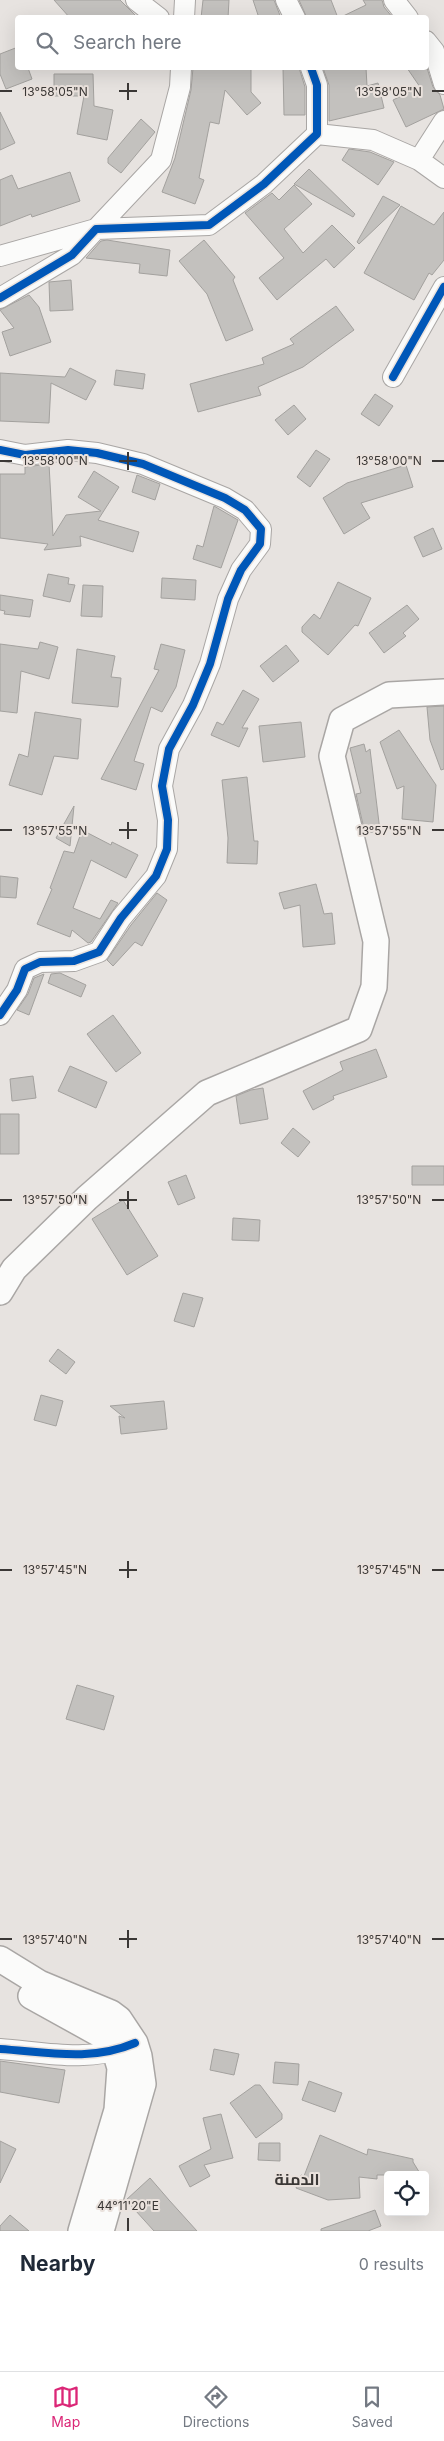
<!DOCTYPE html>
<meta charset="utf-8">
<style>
:root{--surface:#fff;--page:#f2f2f3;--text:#1f2937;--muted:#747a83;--line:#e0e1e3;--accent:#db2777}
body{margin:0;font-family:Inter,Cairo,sans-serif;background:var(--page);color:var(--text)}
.controls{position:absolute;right:15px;bottom:15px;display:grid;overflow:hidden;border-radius:5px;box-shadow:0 5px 20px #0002}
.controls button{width:45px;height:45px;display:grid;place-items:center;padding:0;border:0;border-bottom:1px solid var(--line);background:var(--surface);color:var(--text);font:25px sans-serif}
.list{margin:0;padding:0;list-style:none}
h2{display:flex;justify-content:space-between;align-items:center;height:65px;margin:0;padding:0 20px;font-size:21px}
h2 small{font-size:16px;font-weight:400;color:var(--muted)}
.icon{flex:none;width:28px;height:28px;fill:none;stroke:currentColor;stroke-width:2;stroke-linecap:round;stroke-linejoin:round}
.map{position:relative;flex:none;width:444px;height:2231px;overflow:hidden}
.search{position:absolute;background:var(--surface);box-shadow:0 5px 20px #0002;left:15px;right:15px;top:15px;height:55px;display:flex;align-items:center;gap:12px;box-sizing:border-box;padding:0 18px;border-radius:5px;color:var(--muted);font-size:19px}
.sheet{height:140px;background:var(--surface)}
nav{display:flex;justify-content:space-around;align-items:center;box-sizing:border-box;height:70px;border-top:1px solid var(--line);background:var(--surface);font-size:14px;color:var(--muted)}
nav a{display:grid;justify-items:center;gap:2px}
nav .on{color:var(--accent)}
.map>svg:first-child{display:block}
</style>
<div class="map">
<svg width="444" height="2231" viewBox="0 0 444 2231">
<rect width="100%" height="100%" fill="#e7e3e0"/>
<path fill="#c3c1be" stroke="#a3a19e" d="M54,0H120L138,18H70Z
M203,0H229L228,18H201Z
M253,0H274L281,18H259Z
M299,0H331L338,18H307Z
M363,0H382L384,7L393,18H339L366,5Z
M18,47V68H28L32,79L6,89L0,74V54Z
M193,68H251V92L261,103L247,115L225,90L219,124L210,122L199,178L204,180L195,204L162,192L175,158L191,90Z
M283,68H299L305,87V115H284Z
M323,68H366L367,86L378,83L384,108L329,121V85Z
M407,68H427L433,87L440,95L444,109L406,127L393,100L420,87Z
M54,74H93L94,106L113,110L107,140L77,134L84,96H54Z
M0,112L15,143L0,150Z
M141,119L155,132L121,173L108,163V158Z
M349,149L370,152L394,162L378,185L342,160Z
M309,169L355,214L353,217L294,184Z
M70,172L80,201L32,217L31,214L0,226V180L12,175L18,189Z
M294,185L312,204L284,229L303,253L332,225L355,248L334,268L326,259L277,300L259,278L284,258L245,213L272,193L279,200Z
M383,196L400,205L359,244L357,242Z
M401,206L434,225L444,212V260L432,275L429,273L414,300L364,273Z
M107,240L170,250L167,276L139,273L140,264L86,258L101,241Z
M204,240L235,277L233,280L253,330L226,341L207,294L179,261Z
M71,280L73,310L50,311L49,282Z
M29,295L39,307L51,342L10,356L2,332L14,328L0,310Z
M336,306L354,330L303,367L258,387L261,395L198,412L190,384L264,364L262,358L294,344L290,339Z
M70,368L96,381L86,400L51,383L49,423L0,421V373L65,377Z
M116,370L145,374L143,389L114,385Z
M375,394L393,406L379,426L361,414Z
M294,405L306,419L288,435L275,420Z
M316,450L330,459L310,487L297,477Z
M49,464L53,536L66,515L101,511L78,497L94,471L119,487L98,520L139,532L133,552L80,536L81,546L44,550L48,544L0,538V474H25V467Z
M406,465L413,487L361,503L370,518L344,534L323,498L347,483Z
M137,475L160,484L155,500L132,492Z
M214,506L238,520L221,568L193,559L197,545L203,547Z
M433,528L442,549L423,557L414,537Z
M48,574L69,578L68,584L75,585L70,602L43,596Z
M162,578L196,580L195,600L161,598Z
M338,582L371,598L358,626L355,625L328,655L302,632V627L314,614L320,619Z
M83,585L103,586L102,617L81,616Z
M0,595L33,600L30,617L4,614L5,611L0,610Z
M407,605L419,619L403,633L406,636L384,653L369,633Z
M40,642L58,647L49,679L21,671L17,713L0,711V644L38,649Z
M161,644L185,650L176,687L162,712L151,707L134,761L144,764L136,790L101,779L159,670L154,669Z
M286,645L299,661L273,682L260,666Z
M77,649L115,656L111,677L121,678L118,707L72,703Z
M243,690L259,699L242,728H248L239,747L211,735L217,722L223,725Z
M444,706V769L441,770L430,740L427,707Z
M35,712L81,719L78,759L54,756L42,795L9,785L19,754L28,757Z
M301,722L305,757L263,762L259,726Z
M399,730L436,785L433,822L402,819L404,786L397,789L380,742Z
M364,744L366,752L370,749L380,831L365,833L356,794L361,793L350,748Z
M247,777L254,841H258L257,864L227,863L228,838L222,780Z
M74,806L70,846L56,838Z
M82,830L111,845L112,842L138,855L126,878L91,860L73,908L100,919L111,900L118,903L91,942L88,943L72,930L70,937L37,924L52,889L50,888L64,851L74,853Z
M0,876L18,878L16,898L0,897Z
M316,884L324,914L332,913L335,944L303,947L300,905L284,909L279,893Z
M157,893L167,900L142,946L135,942L113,966L107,960L131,925Z
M60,973L86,985L81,997L48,983L51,974Z
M44,974L29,1015L17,1010L28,994L34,978Z
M113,1015L141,1053L116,1072L87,1034Z
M376,1049L387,1077L333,1096L334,1099L313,1110L303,1091L343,1070L340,1062Z
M70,1066L107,1082L96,1108L58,1091Z
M33,1076L36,1098L12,1101L10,1079Z
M263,1088L268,1119L240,1124L236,1096L251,1090Z
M0,1114H19V1154H0Z
M293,1128L310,1142L298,1157L281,1143Z
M412,1166H444V1185H412Z
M186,1175L195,1198L178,1205L168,1182Z
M123,1200L158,1256L127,1275L92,1219Z
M233,1218L260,1220L259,1241L232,1240Z
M183,1293L203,1298L194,1327L174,1321Z
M58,1349L75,1362L66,1374L49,1361Z
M41,1395L63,1401L56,1426L34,1420Z
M164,1401L167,1429L121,1434L119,1416L125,1418L110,1406Z
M77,1685L114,1696L104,1730L66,1719Z
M214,2049L239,2054L234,2075L210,2070Z
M0,2061L65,2070L59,2103L0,2092Z
M275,2062L299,2064L298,2085L273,2083Z
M309,2081L342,2093L335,2112L302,2100Z
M255,2085H260L282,2114V2119L256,2138L230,2103Z
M221,2114L233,2158L204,2165L210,2176L190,2187L179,2166L211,2149L203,2118Z
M320,2135L367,2155L368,2149L413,2159V2162L421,2175H377V2179L359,2177L360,2198L328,2200L296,2188L301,2175L304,2176Z
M0,2141L16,2149L0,2183Z
M259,2143H280V2161L258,2160Z
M150,2178L169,2200L197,2231H154L126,2200Z
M375,2210L381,2226L368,2231H321V2229Z
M10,2215L29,2231H0V2226Z"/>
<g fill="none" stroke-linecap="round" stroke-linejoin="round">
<defs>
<path id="minor" d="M136,0L159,18
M286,0L295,18
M394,0L408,18
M184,18L185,0
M426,41L434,51L444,84
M317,134L373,140L419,160L444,178
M419,160L444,121
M0,256L96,229L161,160L180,87L181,68
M0,298L72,255L96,229L209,225L264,184L317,134V85L311,68
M393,377L444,287
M0,450L25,455L68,450L97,453L143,464L225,498L245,510L261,529L260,544L241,570L228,599L210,664L193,705L169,749L162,786L168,820L167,849L156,876L121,918L99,952L74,961L40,962L25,969L17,990L0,1015
M0,2049C42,2052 88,2063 128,2046"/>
<path id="major" d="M0,1292L14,1269L87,1198L207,1093L359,1029L374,987L376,941L332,756L342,720L389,695L444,692
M0,1959L39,1983L111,2013L119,2019L135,2043L139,2056L143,2084L101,2231
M31,1996L105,2037L115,2051L120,2068L117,2110L81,2231"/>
</defs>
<use href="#minor" stroke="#a9a6a4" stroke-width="22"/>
<use href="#major" stroke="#a9a6a4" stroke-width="28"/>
<use href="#minor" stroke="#fbfbfa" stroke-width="20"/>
<use href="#major" stroke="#fbfbfa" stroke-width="25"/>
<defs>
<path id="cycleway" d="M0,298L72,255L96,229L209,225L264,184L317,134V85L311,68
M393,377L444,287
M0,450L25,455L68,450L97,453L143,464L225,498L245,510L261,529L260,544L241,570L228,599L210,664L193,705L169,749L162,786L168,820L167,849L156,876L121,918L99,952L74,961L40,962L25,969L17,990L0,1015
M0,2049C46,2052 91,2062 135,2043"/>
</defs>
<use href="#cycleway" stroke="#eae2dd" stroke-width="11"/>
<use href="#cycleway" stroke="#0057b8" stroke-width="8"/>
</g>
<path fill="none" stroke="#3b3836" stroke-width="2" d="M128,83V100M0,91H12M119,91H137M432,91H444M128,452V470M0,461H12M119,461H137M432,461H444M128,822V839M0,830H12M119,830H137M432,830H444M128,1191V1209M0,1200H12M119,1200H137M432,1200H444M128,1561V1578M0,1570H12M119,1570H137M432,1570H444M128,1930V1948M0,1939H12M119,1939H137M432,1939H444M128,2218V2231"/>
<g text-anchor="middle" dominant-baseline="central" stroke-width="4" stroke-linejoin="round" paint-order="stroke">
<g font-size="16" font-weight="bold" fill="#3b3836" stroke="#eae2dd">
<text x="297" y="2179">الدمنة</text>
</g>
</g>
<g font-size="12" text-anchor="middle" fill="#3b3836" stroke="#eae2dd" stroke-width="4" stroke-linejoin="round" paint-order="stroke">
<text x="55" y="96">13°58'05"N</text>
<text x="389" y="96">13°58'05"N</text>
<text x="55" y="465">13°58'00"N</text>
<text x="389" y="465">13°58'00"N</text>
<text x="55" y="835">13°57'55"N</text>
<text x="389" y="835">13°57'55"N</text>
<text x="55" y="1204">13°57'50"N</text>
<text x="389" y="1204">13°57'50"N</text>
<text x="55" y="1574">13°57'45"N</text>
<text x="389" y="1574">13°57'45"N</text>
<text x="55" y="1944">13°57'40"N</text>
<text x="389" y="1944">13°57'40"N</text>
<text x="128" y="2210">44°11'20"E</text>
</g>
</svg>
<div class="controls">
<button><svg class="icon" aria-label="locate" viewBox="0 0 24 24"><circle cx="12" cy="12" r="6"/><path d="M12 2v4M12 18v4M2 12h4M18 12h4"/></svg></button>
</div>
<div class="search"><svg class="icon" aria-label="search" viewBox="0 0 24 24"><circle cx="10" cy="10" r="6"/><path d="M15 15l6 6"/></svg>Search here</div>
</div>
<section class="sheet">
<h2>Nearby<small>0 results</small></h2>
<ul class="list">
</ul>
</section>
<nav>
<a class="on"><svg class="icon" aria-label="map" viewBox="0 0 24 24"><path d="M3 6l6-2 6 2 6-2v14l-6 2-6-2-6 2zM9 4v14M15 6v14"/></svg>Map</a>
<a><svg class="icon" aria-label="directions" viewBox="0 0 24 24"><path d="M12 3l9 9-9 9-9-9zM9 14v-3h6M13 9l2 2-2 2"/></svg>Directions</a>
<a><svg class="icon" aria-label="saved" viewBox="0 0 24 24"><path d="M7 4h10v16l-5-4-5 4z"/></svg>Saved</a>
</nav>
